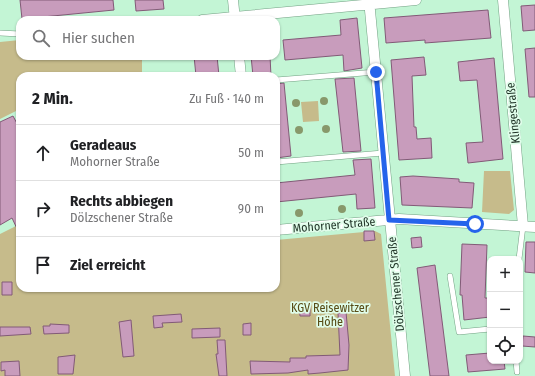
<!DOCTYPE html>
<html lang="de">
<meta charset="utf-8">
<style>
:root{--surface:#fff;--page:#f6f6f6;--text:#202124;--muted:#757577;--line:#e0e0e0}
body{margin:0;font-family:"Fira Sans Condensed",sans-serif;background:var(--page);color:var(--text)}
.controls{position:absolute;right:12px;bottom:12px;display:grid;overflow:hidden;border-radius:8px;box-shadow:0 1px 3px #0004}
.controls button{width:36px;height:36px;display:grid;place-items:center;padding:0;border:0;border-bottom:1px solid var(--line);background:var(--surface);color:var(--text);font:20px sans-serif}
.stop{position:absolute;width:12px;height:12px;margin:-9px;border:3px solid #2563eb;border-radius:50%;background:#fff}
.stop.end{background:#2563eb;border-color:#fff;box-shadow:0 1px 4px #0008}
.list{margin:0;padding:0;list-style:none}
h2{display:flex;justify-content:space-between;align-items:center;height:52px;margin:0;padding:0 16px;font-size:17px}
h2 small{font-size:13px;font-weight:400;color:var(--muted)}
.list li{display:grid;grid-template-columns:26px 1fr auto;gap:12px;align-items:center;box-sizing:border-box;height:56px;padding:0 16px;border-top:1px solid var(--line)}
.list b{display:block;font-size:15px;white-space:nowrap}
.list p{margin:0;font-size:13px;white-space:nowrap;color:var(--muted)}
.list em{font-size:13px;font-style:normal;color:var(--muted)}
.icon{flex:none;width:22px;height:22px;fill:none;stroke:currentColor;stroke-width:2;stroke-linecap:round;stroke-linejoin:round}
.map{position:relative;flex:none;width:535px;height:376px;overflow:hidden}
.search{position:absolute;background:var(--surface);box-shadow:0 1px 3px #0004;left:16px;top:16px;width:264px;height:44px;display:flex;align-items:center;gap:10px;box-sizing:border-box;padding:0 14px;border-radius:12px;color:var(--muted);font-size:15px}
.panel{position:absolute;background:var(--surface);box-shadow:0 1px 3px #0004;left:16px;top:72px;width:264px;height:220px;border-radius:12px}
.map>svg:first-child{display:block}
</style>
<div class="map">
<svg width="535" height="376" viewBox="0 0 535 376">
<rect width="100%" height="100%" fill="#c3f5d5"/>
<path fill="#c6bb8b" d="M20,40V56H142V76H20V109L0,119V42Z
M318,101L319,121L303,122L301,102Z
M484,171H510L514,210L509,214L482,212Z
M20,224V288H276V240L375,231L381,234L395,376H0V234Z"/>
<path fill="#c89cbc" stroke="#825a77" d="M20,0H113L114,10L22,19Z
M135,0H163L164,9L136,11Z
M535,5V30L523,31L521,6Z
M488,10L491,38L425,43V40L386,43L384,18Z
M357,18L362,68L344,71L343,55L285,60L283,40L341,35L340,20Z
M535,48V97H529L525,49Z
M194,56H217L219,76H196Z
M251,56H270L271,76H253Z
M424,57L426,75L412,76L414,127H416L417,139L431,138L432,158L399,160L391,60Z
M494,58L503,159L468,163L466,143L483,142L477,80L460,81L458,62Z
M354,78L361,151L343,152L335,79Z
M284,83L291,156L276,158V84Z
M13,116L20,129V235L12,218L0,225V122Z
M371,159L375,208L357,209L356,194L276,202V183L355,175L353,160Z
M413,176L459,179V182L474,183L472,208L402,205L400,177Z
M364,231H374L375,240L364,241Z
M421,237L422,247L412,248L411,238Z
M526,242H535V273L525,272Z
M462,244L487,245L485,298H489L490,317L464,320L462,295H460Z
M435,265L449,376H430L417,268Z
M2,282H12V295H2Z
M299,305H310V316H300Z
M346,312L349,345L348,370L320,373L308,374V370L288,373L251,374L250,361L290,362V358H306V356L340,355L338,313Z
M181,314L182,322L162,323L163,327L154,328L153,316Z
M131,320L134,356L123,357L119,322Z
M251,323V335H243V324Z
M50,324L69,325V333L44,334L43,326H50Z
M0,327H30L31,334L0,336Z
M220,328V337L192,338V329Z
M523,336L535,337V347L522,346Z
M217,340H225L227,376H219L216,354H218Z
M490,353V361H504L505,369L468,372L466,355Z
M75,355L73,374H58V357Z
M19,361L20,376H5V370L1,371V362Z"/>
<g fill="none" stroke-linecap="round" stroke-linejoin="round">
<defs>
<path id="service" d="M0,33L20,34
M276,80L376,72
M276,162L383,153
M519,259L523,226
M450,276L459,332L490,329
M516,361L517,372"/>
<path id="minor" d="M233,0L235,20
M369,0L405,376
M503,0L523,226
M202,20L416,0
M239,56L241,76
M276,230L399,219L535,227"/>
</defs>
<use href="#service" stroke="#72a183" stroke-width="6"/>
<use href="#minor" stroke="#72a183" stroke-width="11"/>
<use href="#service" stroke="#fff" stroke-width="5"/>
<use href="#minor" stroke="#fff" stroke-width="10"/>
</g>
<g fill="#88986b">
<circle cx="324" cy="101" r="4"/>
<circle cx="296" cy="103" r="4"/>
<circle cx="326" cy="129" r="4"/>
<circle cx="299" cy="130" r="4"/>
<circle cx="342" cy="209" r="4"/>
<circle cx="299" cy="213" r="4"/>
</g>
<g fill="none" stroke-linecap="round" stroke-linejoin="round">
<path stroke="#2563eb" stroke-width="5" d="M376,72L389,220L475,224"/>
</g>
<g text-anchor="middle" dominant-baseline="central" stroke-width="3.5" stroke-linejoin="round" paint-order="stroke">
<g font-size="12" fill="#1e3125" stroke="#e0fdea">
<text transform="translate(513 113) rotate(-95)">Klingestraße</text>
<text transform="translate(334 225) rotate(-5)">Mohorner Straße</text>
<text transform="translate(396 284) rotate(-95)">Dölzschener Straße</text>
</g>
<g font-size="12" fill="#574b15" stroke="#e0fdea">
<text x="330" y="308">KGV Reisewitzer<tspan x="330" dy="14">Höhe</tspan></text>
</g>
</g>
</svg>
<div class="controls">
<button>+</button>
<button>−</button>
<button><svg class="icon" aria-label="locate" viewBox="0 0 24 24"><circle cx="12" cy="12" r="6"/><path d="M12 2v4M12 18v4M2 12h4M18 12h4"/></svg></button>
</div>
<div class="stop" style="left:475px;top:224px"></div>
<div class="stop end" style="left:376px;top:72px"></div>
<div class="search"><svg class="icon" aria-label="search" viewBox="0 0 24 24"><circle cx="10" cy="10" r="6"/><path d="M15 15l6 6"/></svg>Hier suchen</div>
<section class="panel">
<h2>2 Min.<small>Zu Fuß · 140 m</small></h2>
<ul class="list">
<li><svg class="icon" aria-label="ahead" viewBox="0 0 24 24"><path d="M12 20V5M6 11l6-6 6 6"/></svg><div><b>Geradeaus</b><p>Mohorner Straße</p></div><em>50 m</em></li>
<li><svg class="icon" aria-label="right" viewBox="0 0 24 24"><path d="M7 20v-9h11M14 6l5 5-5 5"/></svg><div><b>Rechts abbiegen</b><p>Dölzschener Straße</p></div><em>90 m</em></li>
<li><svg class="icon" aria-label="arrive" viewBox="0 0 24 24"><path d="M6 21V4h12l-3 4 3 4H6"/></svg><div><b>Ziel erreicht</b></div></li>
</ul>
</section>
</div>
